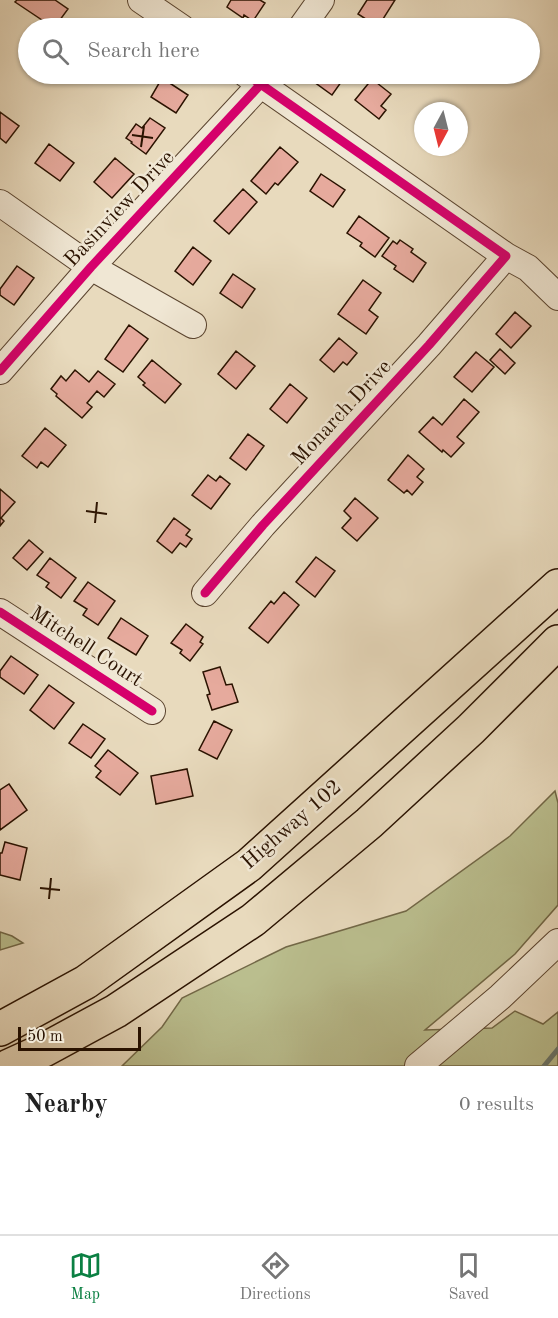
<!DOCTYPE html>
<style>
:root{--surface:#fff;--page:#f2f2f2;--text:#222;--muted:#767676;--line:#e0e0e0;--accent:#0b8043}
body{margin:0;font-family:"Old Standard TT",serif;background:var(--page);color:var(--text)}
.compass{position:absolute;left:414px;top:102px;width:54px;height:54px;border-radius:50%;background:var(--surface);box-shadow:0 2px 4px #0004;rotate:187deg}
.scale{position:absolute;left:18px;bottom:15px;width:123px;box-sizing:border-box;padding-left:6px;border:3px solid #2a1200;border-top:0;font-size:16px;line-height:21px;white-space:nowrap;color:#2a1200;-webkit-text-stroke:4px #f0e7d4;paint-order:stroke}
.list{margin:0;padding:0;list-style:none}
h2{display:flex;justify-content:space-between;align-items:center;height:78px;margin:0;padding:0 24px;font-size:26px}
h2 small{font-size:20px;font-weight:400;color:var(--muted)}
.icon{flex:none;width:33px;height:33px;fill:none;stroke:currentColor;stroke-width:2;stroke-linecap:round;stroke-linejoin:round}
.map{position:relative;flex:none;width:558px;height:1066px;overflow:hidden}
.search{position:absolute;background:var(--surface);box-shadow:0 2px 4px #0004;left:18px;right:18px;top:18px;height:66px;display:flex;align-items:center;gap:15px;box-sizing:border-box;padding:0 21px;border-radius:33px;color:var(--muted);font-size:22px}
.sheet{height:168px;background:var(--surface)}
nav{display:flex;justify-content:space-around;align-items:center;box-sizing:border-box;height:84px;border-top:2px solid var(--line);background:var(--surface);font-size:16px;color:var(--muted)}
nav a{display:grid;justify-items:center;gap:3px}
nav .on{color:var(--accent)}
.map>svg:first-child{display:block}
</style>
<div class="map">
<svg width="558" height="1066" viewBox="0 0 558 1066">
<rect width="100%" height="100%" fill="#e8dabd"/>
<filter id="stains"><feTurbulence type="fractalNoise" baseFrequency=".00333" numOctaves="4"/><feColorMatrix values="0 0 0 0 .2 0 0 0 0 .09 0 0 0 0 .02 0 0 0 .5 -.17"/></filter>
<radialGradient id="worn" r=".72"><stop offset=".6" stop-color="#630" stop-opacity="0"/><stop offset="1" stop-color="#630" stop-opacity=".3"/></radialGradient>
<path fill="#babe8e" stroke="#726847" stroke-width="1.5" d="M555,791L558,803V905L515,954L425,1030L492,1028L515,1011L543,1024L558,1012V1066H122L162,1027L182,998L286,947L406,911L510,836Z
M0,932L12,936L23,943L0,950Z"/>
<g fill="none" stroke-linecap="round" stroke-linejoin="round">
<path stroke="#6b776d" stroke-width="5" d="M544,1066L558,1049"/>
</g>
<path fill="#e6aa9d" stroke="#2a1200" stroke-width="1.5" d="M17,0H55L68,9L54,28L15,2Z
M231,0H260L265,3L253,21L244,15L243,18L227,7Z
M367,0H395L378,27L358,14Z
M314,74H343L341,76L344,78L332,95L310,79Z
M162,78L188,95L176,113L151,97Z
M372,79L391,94L381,106L386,110L379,119L355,100Z
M0,112L19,126L6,143L0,138Z
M150,118L165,128L146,154L131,143L132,142L126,138L136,124L142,128Z
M49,144L74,163L60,181L35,163Z
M280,147L298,162L278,185L275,183L266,194L251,181Z
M115,158L134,174L112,198L94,182Z
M321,174L345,190L333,207L310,191Z
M243,189L257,202L229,234L214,221Z
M359,216L389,238L375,257L360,246L362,243L347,233Z
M400,240L413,249L411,252L426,263L413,282L394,269L396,266L382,256L393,241L397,244Z
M193,247L211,261L193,285L175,271Z
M17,266L34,278L14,305L0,295V289Z
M233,274L255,289L242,308L220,293Z
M363,280L381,293L369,310L378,317L366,334L338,314Z
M515,312L531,326L511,348L496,334Z
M129,325L148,339L123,372L105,359Z
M339,338L357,353L347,365L343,362L334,372L320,360Z
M500,349L515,363L505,374L490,360Z
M236,351L255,366L236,389L218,374Z
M476,352L494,367L472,392L454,377Z
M152,360L181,384L165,403L143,385L145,383L138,377Z
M75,370L89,382L98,371L115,384L104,397L97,391L87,403L92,407L82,418L56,396L57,394L51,389L61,376L66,381Z
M290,384L307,398L287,423L270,409Z
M464,399L479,412L457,437L464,443L451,457L443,450L442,452L419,432L433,417L442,425Z
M45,428L66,445L48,467L41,462L37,468L22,456Z
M248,434L264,446L246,470L230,458Z
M408,455L424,469L417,477L423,482L412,495L407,490L404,493L388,480Z
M208,475L216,481L220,476L230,484L211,509L192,495Z
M0,489L15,502L1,518L4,521L0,526Z
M355,498L378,518L357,541L342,528L351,518L344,511Z
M174,518L190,530L186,535L192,539L186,547L180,543L172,553L157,541Z
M29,540L43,552L27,570L13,558Z
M316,557L335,571L315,597L296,582Z
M50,558L76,578L61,598L46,587L49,583L37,575Z
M88,582L115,601L98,625L83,615L87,609L74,601Z
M284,592L299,605L268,643L249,628L271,601L274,604Z
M121,618L148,636L136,655L108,638Z
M186,624L203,637L200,642L203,644L190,661L180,653L182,650L171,643Z
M11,656L38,675L24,694L0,677V671Z
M220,667L226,685L232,684L238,702L212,710L207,695L210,694L203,672Z
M49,685L74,703L54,729L30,710Z
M214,721L232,730L217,759L199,750Z
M83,724L105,739L91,758L69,743Z
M108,750L138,773L120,795L96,777L101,771L95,766Z
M187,769L193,796L156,804L151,776Z
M9,784L27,810L0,830V790Z
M5,842L27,848L20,880L0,875V853H2Z"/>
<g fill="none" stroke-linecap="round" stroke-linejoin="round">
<defs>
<path id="minor" d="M141,0L182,28
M301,28L321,0
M246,74L506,256L528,268L558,297
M0,203L91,267L193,325
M0,371L91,267L261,84L269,74
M205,593L263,525L429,345L506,256
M0,612L152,711
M418,1066L500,997L558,942"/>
<path id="highway" d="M0,1029L86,982L249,865L558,586
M9,1066L44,1050L116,1011L253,920L369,823L471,729L558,642"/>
</defs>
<use href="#minor" stroke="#5a442f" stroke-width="28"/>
<use href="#highway" stroke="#2a1200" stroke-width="36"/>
<use href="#minor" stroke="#f0e7d4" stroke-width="26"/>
<use href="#highway" stroke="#e8dabd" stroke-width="33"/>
<defs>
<path id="cycleway" d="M0,371L91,267L261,84L269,74
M205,593L263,525L429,345L506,256L246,74
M0,612L152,711"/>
</defs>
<use href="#cycleway" stroke="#f0e7d4" stroke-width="13"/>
<use href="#cycleway" stroke="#d6006c" stroke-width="9"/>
</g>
<path fill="none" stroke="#2a1200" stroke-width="2" d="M132,135L153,138M141,147L144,126M86,511L107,514M95,523L97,502M40,888L60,890M49,899L51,878"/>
<g text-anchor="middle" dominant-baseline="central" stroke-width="5" stroke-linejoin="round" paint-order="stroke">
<g font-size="21" fill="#2a1200" stroke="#f0e7d4">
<text transform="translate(120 209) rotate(-47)">Basinview Drive</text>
<text transform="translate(342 413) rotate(-47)">Monarch Drive</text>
<text transform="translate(86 647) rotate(33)">Mitchell Court</text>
<text transform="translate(292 825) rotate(-41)">Highway 102</text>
</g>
</g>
<rect width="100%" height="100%" filter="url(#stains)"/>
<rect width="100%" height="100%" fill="url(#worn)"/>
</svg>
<svg class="compass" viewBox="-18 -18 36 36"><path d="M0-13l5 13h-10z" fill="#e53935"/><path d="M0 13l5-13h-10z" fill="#767676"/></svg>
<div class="scale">50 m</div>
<div class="search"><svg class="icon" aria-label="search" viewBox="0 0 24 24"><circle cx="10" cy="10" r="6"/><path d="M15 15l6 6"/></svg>Search here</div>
</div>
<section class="sheet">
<h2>Nearby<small>0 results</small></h2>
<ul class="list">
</ul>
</section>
<nav>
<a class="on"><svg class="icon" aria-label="map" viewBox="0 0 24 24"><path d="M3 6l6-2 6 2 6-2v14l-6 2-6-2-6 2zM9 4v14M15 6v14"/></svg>Map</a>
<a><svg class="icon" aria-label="directions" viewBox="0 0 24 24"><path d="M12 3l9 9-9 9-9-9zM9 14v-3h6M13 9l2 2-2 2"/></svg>Directions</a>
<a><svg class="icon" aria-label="saved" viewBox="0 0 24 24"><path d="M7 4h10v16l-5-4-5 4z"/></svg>Saved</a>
</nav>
